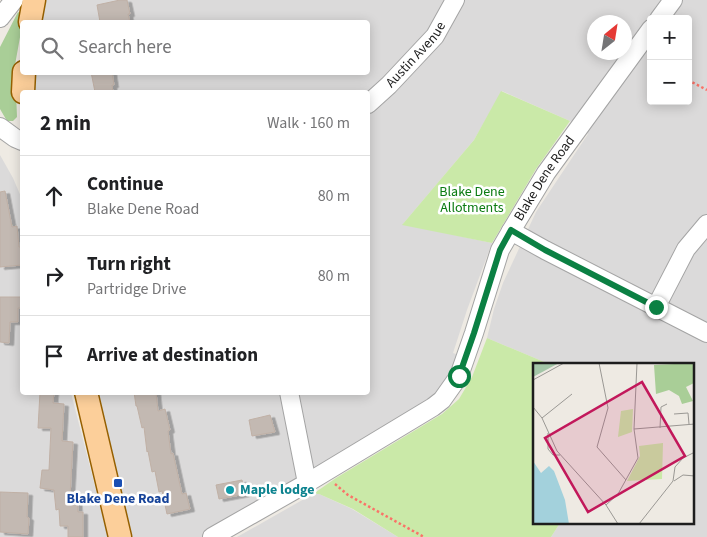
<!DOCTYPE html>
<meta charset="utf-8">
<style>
:root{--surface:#fff;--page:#f6f6f6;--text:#202124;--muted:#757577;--line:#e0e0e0}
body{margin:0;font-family:"Source Sans 3",sans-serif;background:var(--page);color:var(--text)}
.controls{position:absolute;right:15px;top:15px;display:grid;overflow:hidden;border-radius:5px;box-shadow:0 2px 12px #0003}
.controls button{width:45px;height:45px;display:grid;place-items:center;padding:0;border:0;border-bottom:1px solid var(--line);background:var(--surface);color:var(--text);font:25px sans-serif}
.compass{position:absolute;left:587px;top:15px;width:45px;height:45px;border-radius:50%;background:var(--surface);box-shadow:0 2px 12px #0003;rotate:30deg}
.stop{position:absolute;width:15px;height:15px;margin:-11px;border:4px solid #0b8043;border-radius:50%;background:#fff}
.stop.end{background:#0b8043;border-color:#fff;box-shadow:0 1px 5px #0008}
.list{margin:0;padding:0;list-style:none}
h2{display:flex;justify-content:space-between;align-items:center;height:65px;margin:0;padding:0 20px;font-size:21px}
h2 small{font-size:16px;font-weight:400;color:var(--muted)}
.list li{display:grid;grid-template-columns:32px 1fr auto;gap:15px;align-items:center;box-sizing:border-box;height:80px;padding:0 20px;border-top:1px solid var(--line)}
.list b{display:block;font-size:19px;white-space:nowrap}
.list p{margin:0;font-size:16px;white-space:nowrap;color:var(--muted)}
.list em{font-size:16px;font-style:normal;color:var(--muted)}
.icon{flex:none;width:28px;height:28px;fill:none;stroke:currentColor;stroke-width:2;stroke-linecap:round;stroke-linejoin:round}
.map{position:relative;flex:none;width:707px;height:537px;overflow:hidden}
.search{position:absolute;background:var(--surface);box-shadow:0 2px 12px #0003;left:20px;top:20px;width:350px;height:55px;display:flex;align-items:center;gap:12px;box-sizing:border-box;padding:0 18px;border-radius:5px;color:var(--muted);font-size:19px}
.panel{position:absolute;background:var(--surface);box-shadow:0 2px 12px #0003;left:20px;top:90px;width:350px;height:305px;border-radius:5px}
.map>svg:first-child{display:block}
</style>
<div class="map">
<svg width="707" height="537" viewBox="0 0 707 537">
<defs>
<filter id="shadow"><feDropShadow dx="4.5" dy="2.5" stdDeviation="0" flood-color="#0004"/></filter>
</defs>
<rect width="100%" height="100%" fill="#eeeae3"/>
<path fill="#dbdada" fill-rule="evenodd" d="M34,0H707V537H551L560,523H693V364H549L487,338L494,309L503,283L536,212L588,134L570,121L502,91L474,140L403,224L492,243L467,310L453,353L456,354L459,376L451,389L212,537H120L86,393L368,392V92H23L24,73L368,72V22H30ZM651,19H688V101H651ZM594,22H624V52H594Z
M0,155L13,178L22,199V392L71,393L108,537H0Z
M313,494H319L352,509L398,537H237Z"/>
<path fill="#cae9a8" d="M501,91L570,121L536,169L492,243L402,225L474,140Z
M487,338L549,364H534V523H560L551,537H398L353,509L319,494H313L336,478L442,414L459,399L472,377Z"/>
<path fill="#a9ce97" d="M18,12L22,14V26L15,65L17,117L13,121H7L0,109V47Z"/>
<path fill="#c3b9b2" stroke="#c0b0a5" filter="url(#shadow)" d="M120,0H127L130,14H128L130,22H100L97,5Z
M91,72H112L114,85H112L113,92H95Z
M5,191L12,227L17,226L19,247H22V265L0,267V192Z
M0,297H22V308H18V322H10L9,343L0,342Z
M40,392H54L53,403L64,404L62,441L73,442L70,497L77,496L78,512H83V537H68V526H60L59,509L56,510L54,490L40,488L42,470H49L51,428H38Z
M134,392H156L158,411L165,409L170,430L168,431L171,454L173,453L182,494L186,493L190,509L167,514L162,491L159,492L155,471L152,472L148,451L147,452L144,427L142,428L137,406H136Z
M270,415L275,432L252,436L249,420Z
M242,480L245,494L219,499L216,485Z
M0,492L28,493L27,517L29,518L28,534L0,532Z"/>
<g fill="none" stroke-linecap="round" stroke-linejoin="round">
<defs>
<g id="minor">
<path d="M0,18L14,0"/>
<path d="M659,19L673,0"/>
<path id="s1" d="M368,104L389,85L435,36L455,0"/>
<path d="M0,127L15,138L22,141"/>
<path d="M511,231L545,250L707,333"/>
<path d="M656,307L686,249L707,224"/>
<path d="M289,392L307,483"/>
<path id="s2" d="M212,537L307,483L433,407L442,400L459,376L474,333L500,250L511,231L546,173L651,29"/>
</g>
<path id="major" d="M30,22L34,0
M23,92L24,72
M86,392L120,537"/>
</defs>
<use href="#minor" stroke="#a4a4a4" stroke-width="20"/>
<use href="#major" stroke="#966000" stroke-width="25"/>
<path stroke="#fa7368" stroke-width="2.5" stroke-dasharray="2.5 2.5" stroke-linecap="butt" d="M688,80L707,90
M335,484L348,495L424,537"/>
<use href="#minor" stroke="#fff" stroke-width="18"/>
<use href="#major" stroke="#fccf9a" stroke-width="22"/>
</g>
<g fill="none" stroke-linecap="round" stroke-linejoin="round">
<path stroke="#0b8043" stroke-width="6" d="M459,376L474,333L500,250L511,230L545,250L656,307"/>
</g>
<rect fill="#1a4fb4" stroke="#fff" stroke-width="2" x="113" y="478" width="10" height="10" rx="2.5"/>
<circle fill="#0f9aa8" stroke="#fff" stroke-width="2" cx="230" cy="490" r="5"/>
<g text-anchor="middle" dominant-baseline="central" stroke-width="5" stroke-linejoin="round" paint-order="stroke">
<g font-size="14" fill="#1d1d1d" stroke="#fff">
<text stroke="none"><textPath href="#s1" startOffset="69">Austin Avenue</textPath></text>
<text stroke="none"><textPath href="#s2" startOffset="514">Blake Dene Road</textPath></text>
</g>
<g font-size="14" fill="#0b7b11" stroke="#fff">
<text x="472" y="192">Blake Dene<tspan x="472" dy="16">Allotments</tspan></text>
</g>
<g font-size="14" font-weight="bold" fill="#0d838f" stroke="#fff" text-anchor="start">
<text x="240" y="490">Maple lodge</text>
</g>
<g font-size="14" font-weight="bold" fill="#164399" stroke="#fff">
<text x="118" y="499">Blake Dene Road</text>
</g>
</g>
<g transform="translate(533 363)">
<rect width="161" height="161" fill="#eeeae3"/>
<path d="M100,46L99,69L85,74L88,48ZM130,80L129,116L94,118L107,93L106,83Z" fill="#cae9a8"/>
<path d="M161,0V20L153,24L160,38L149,41L146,33L136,27L123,31L121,2Z" fill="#a9ce97"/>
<path d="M0,0H26L0,14Z" fill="#a4c7a8"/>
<path d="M0,98L8,110L16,103L21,108L32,137L36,161H0Z" fill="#a3d1dc"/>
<path fill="none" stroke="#9a9894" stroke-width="1" d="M66,0L75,45L64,84L93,117M0,17L31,0M0,44L9,55L24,88L73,142L85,161M141,51L155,50L156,61M9,55L39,31M127,65L128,44L134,41M101,66L162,61M15,70V86L20,92H27M141,118L150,112L162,113M73,142L85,131L105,95L101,66L104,0M106,161L140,118L142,104L150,95L162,89"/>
<path fill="#c2185b" fill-opacity="0.15" stroke="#c2185b" stroke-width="2.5" d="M109,19L152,93L55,149L12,75Z"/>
<rect width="161" height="161" fill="none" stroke="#1d1d1d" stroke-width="2.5"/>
</g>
</svg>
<div class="controls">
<button>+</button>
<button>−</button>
</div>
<svg class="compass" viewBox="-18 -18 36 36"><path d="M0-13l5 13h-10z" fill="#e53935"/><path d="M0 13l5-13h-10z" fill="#757577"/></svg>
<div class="stop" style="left:459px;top:376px"></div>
<div class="stop end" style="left:656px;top:307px"></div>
<div class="search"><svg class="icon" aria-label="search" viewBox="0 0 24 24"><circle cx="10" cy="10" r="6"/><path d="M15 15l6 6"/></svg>Search here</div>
<section class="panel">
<h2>2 min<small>Walk · 160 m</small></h2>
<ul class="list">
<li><svg class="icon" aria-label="ahead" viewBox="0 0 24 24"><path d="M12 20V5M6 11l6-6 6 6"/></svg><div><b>Continue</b><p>Blake Dene Road</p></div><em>80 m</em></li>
<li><svg class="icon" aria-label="right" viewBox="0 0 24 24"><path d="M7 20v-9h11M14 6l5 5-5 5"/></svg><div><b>Turn right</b><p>Partridge Drive</p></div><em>80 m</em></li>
<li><svg class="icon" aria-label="arrive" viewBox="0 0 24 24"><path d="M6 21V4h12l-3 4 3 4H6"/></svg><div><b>Arrive at destination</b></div></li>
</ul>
</section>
</div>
